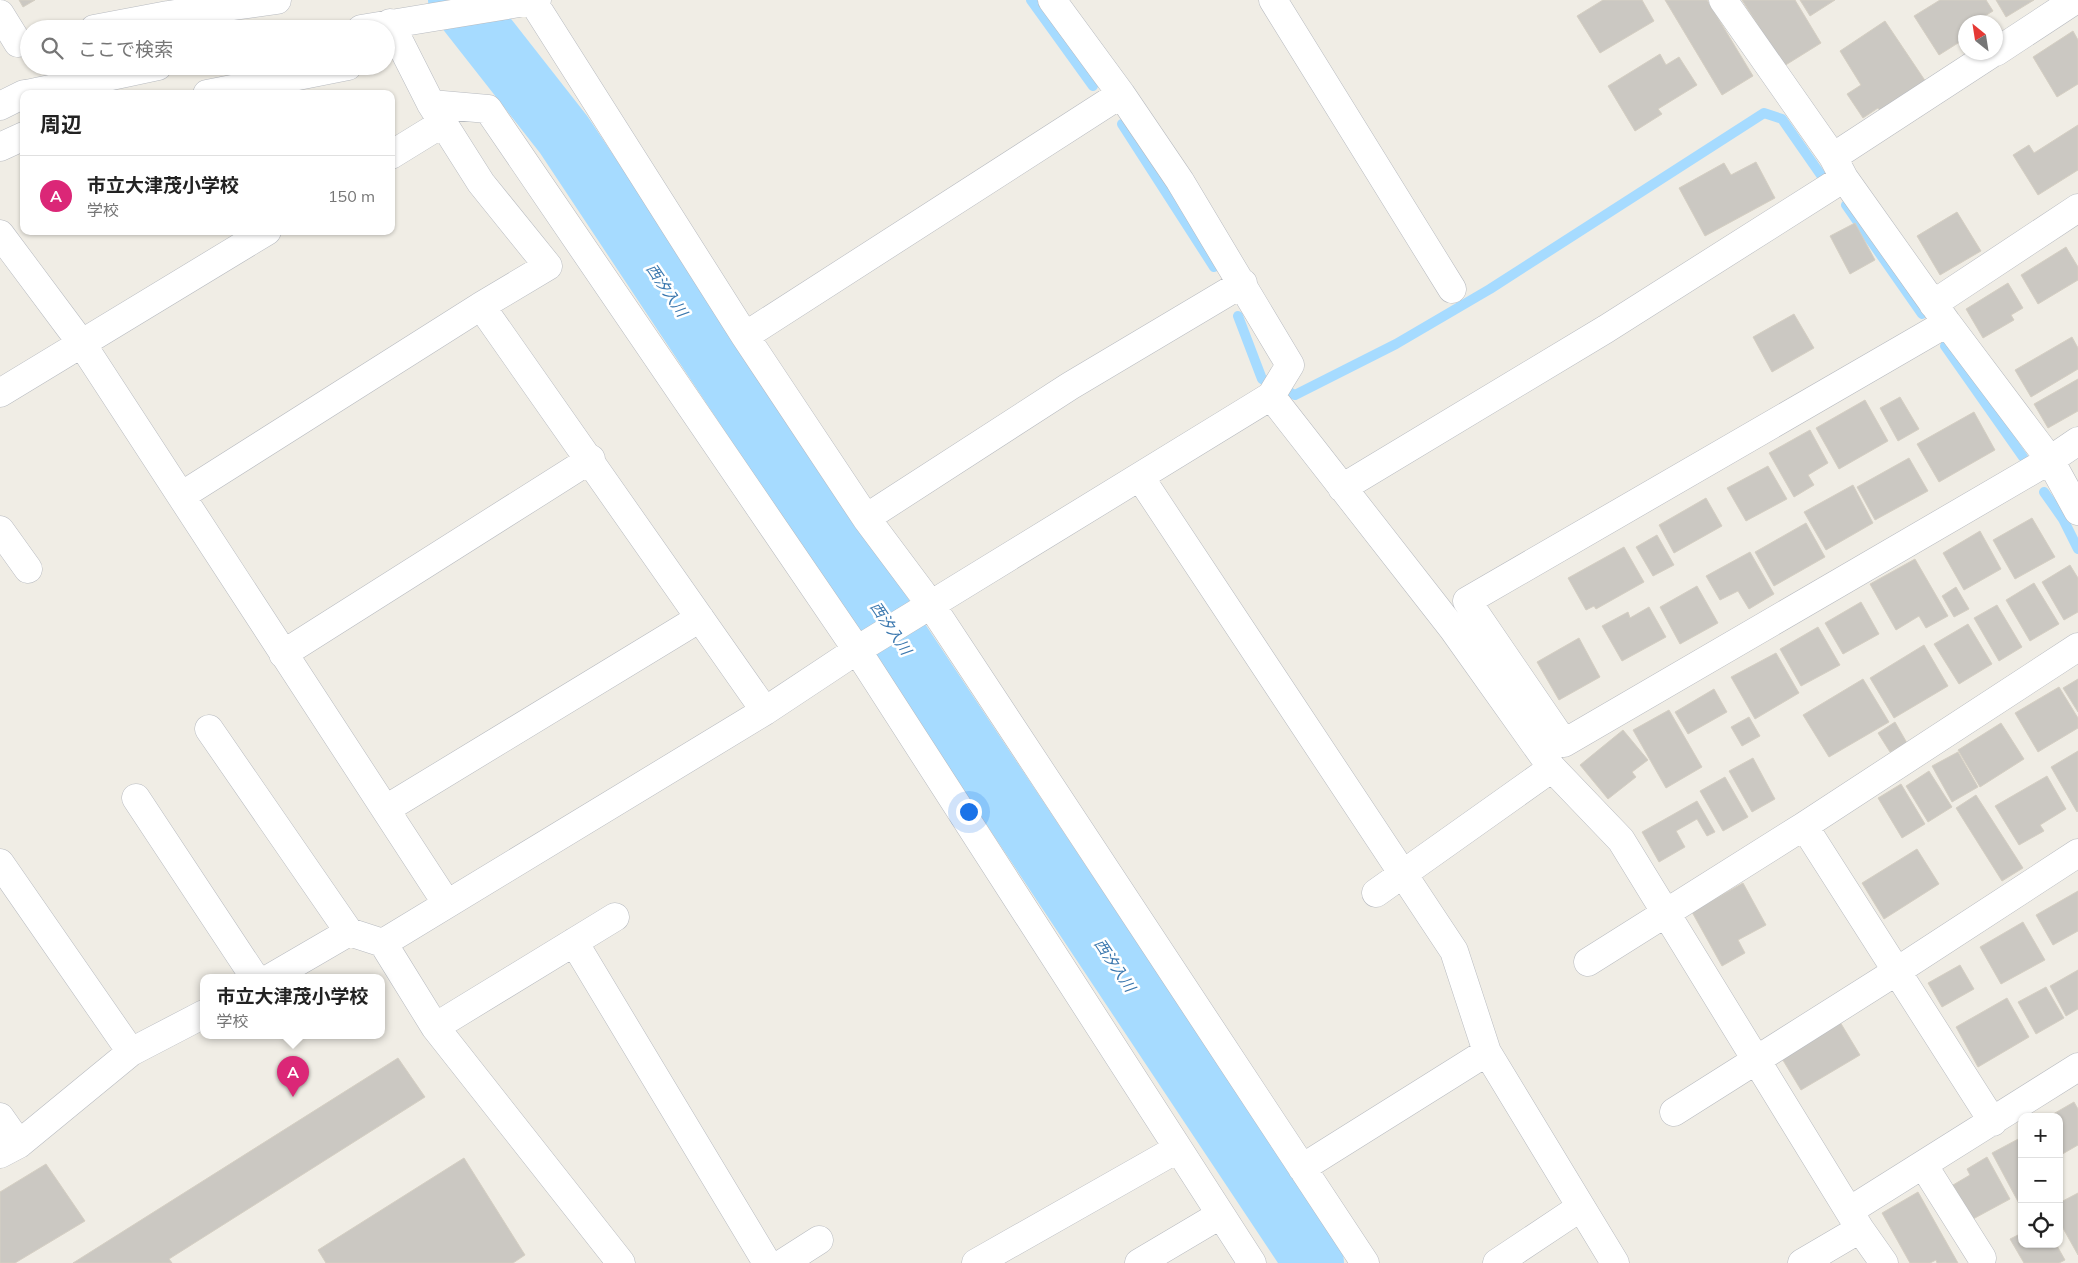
<!DOCTYPE html>
<html lang="ja">
<meta charset="utf-8">
<style>
:root{--surface:#fff;--page:#f6f6f6;--text:#222;--muted:#767676;--line:#e0e0e0;--accent:#db2777}
body{margin:0;font-family:Mulish,"Noto Sans JP",sans-serif;background:var(--page);color:var(--text)}
.controls{position:absolute;right:15px;bottom:15px;display:grid;overflow:hidden;border-radius:10px;box-shadow:0 1px 4px #0004}
.controls button{width:45px;height:45px;display:grid;place-items:center;padding:0;border:0;border-bottom:1px solid var(--line);background:var(--surface);color:var(--text);font:25px sans-serif}
.compass{position:absolute;left:1958px;top:15px;width:45px;height:45px;border-radius:50%;background:var(--surface);box-shadow:0 1px 4px #0004;rotate:330deg}
.you{position:absolute;left:968px;top:811px;width:18px;height:18px;margin:-12px;border:4px solid #fff;border-radius:50%;background:#1a73e8;box-shadow:0 0 0 8px #1a73e833}
.badge{display:grid;place-items:center;width:32px;height:32px;border-radius:50%;background:var(--accent);color:#fff;font-size:16px;font-weight:700}
.pin{position:absolute;translate:-50% -41px;filter:drop-shadow(0 1px 2px #0008)}
.pin::after{content:'';position:absolute;top:26px;width:18px;height:15px;background:inherit;clip-path:polygon(0 0,100% 0,50% 100%)}
.popup{position:absolute;left:200px;top:974px;width:185px;height:65px;box-sizing:border-box;display:grid;place-content:center;border-radius:10px;background:var(--surface);filter:drop-shadow(0 1px 4px #0005);font-size:16px;white-space:nowrap;color:var(--muted)}
.popup b{font-size:19px;color:var(--text)}
.popup::after{content:'';position:absolute;left:50%;top:100%;margin-left:-10px;border:10px solid transparent;border-top-color:var(--surface)}
.list{margin:0;padding:0;list-style:none}
h2{display:flex;justify-content:space-between;align-items:center;height:65px;margin:0;padding:0 20px;font-size:21px}
h2 small{font-size:16px;font-weight:400;color:var(--muted)}
.list li{display:grid;grid-template-columns:32px 1fr auto;gap:15px;align-items:center;box-sizing:border-box;height:80px;padding:0 20px;border-top:1px solid var(--line)}
.list b{display:block;font-size:19px;white-space:nowrap}
.list p{margin:0;font-size:16px;white-space:nowrap;color:var(--muted)}
.list em{font-size:16px;font-style:normal;color:var(--muted)}
.icon{flex:none;width:28px;height:28px;fill:none;stroke:currentColor;stroke-width:2;stroke-linecap:round;stroke-linejoin:round}
.map{position:relative;flex:none;width:2078px;height:1263px;overflow:hidden}
.search{position:absolute;background:var(--surface);box-shadow:0 1px 4px #0004;left:20px;top:20px;width:375px;height:55px;display:flex;align-items:center;gap:12px;box-sizing:border-box;padding:0 18px;border-radius:28px;color:var(--muted);font-size:19px}
.panel{position:absolute;background:var(--surface);box-shadow:0 1px 4px #0004;left:20px;top:90px;width:375px;height:145px;border-radius:10px}
.map>svg:first-child{display:block}
</style>
<div class="map">
<svg width="2078" height="1263" viewBox="0 0 2078 1263">
<rect width="100%" height="100%" fill="#f0ede5"/>
<g fill="none" stroke-linecap="round" stroke-linejoin="round">
<path stroke="#a6dbff" stroke-width="10" d="M1031,0L1093,86
M1122,124L1214,267
M1846,205L1922,314
M1238,316L1262,379L1295,395L1396,344L1490,289L1764,113L1782,119L1823,178
M1945,346L2023,457
M2044,492L2063,519L2078,549"/>
<path stroke="#a6dbff" stroke-width="60" d="M458,0L564,135L1314,1263"/>
</g>
<path fill="#cbc8c2" stroke="#d5cfc3" d="M19,0H35L23,7Z
M1603,0H1642L1654,21L1600,53L1577,16Z
M1665,0H1707L1753,76L1722,95Z
M1742,0H1795L1821,43L1784,66Z
M1800,0H1835L1810,16Z
M1940,0H1986L1993,11L1975,22H1966V38L1939,55L1914,16Z
M1996,0H2034L2006,17Z
M1885,21L1930,88L1885,118L1878,108L1863,118L1847,94L1861,85L1840,51Z
M2073,31L2078,40V84L2057,97L2033,57Z
M1660,54L1666,65L1679,57L1697,85L1658,109L1662,114L1635,131L1608,86Z
M2078,125V170L2038,195L2013,155L2029,145L2034,153Z
M1756,162L1775,198L1705,236L1679,188L1724,163L1731,175Z
M1957,212L1981,251L1940,275L1917,236Z
M1855,223L1875,260L1850,274L1830,236Z
M2066,247L2078,267V280L2038,304L2021,275Z
M2008,283L2023,308L2011,315L2014,320L1983,338L1966,309Z
M1794,314L1814,348L1772,372L1753,337Z
M2072,337L2078,348V369L2031,397L2015,370Z
M2078,379V411L2048,428L2034,404Z
M1900,397L1919,429L1898,441L1880,408Z
M1865,400L1888,441L1839,469L1816,428Z
M1974,412L1995,450L1939,482L1917,444Z
M1810,430L1828,463L1808,475L1814,485L1794,497L1769,453Z
M1909,458L1928,491L1875,520L1857,487Z
M1768,466L1787,499L1746,521L1727,488Z
M1853,485L1873,523L1826,550L1804,512Z
M1706,498L1722,526L1674,553L1659,525Z
M2032,518L2055,557L2015,579L1993,540Z
M1806,523L1825,557L1774,586L1755,552Z
M1980,531L2001,569L1964,590L1943,553Z
M1657,535L1674,565L1653,576L1636,547Z
M1624,547L1644,582L1596,609L1594,606L1586,610L1568,578Z
M1750,552L1774,594L1749,609L1738,591L1720,600L1706,576Z
M1915,559L1948,616L1926,628L1919,616L1896,630L1870,584Z
M2070,565L2078,578V612L2064,620L2042,582Z
M2034,583L2059,624L2030,641L2006,600Z
M1697,586L1718,623L1680,644L1660,607Z
M1956,587L1969,609L1954,617L1942,596Z
M1861,602L1879,634L1843,654L1825,623Z
M1997,605L2022,647L1999,661L1974,618Z
M1649,607L1666,637L1622,661L1602,626L1628,612L1630,618Z
M1968,624L1992,664L1959,684L1934,644Z
M1818,627L1840,665L1801,686L1780,649Z
M1579,638L1600,677L1559,700L1537,662Z
M1924,645L1948,686L1894,718L1870,678Z
M1776,653L1799,693L1755,719L1731,677Z
M1863,679L1889,722L1829,757L1803,715Z
M2078,679V712L2063,688Z
M2059,687L2078,718V728L2038,752L2015,713Z
M1714,689L1727,712L1688,734L1675,712Z
M1669,710L1702,767L1666,788L1633,730Z
M1749,717L1760,736L1742,746L1731,727Z
M1895,722L1907,743L1890,752L1878,733Z
M2001,723L2024,759L1980,787L1958,750Z
M1623,730L1648,760L1632,772L1636,777L1608,799L1580,765Z
M2078,751V811L2077,812L2051,767Z
M1958,752L1978,787L1952,802L1932,766Z
M1753,758L1775,799L1752,812L1729,771Z
M1929,771L1952,807L1928,822L1906,786Z
M2047,776L2066,809L2040,825L2044,831L2019,845L1995,806Z
M1725,777L1748,817L1723,831L1700,791Z
M1901,784L1925,824L1902,838L1878,798Z
M1976,795L2023,868L2002,881L1956,808Z
M1697,801L1715,832L1707,836L1697,819L1676,831L1685,847L1659,862L1642,832Z
M1917,849L1939,884L1884,919L1862,883Z
M1743,883L1766,925L1738,940L1745,953L1722,966L1692,912Z
M2078,891V931L2053,945L2036,915Z
M2023,922L2045,960L2001,984L1980,947Z
M1960,965L1974,989L1942,1007L1928,983Z
M2078,970V1009L2066,1016L2050,986Z
M2046,987L2064,1018L2036,1034L2018,1002Z
M2007,998L2029,1037L1978,1067L1956,1027Z
M1840,1022L1860,1055L1801,1090L1781,1057Z
M398,1058L425,1097L169,1259L172,1263H73Z
M2074,1102L2078,1109V1145L2059,1156V1117H2048Z
M2022,1137V1209L1992,1153Z
M1987,1157L2010,1199L1973,1219L1953,1185L1970,1175L1967,1169Z
M464,1158L525,1255L513,1263H326L318,1250Z
M46,1164L85,1221L15,1263H0V1192Z
M1918,1192L1958,1263H1937L1936,1260L1930,1263H1910L1882,1213Z
M2078,1193V1255L2059,1221V1203Z
M2022,1233V1244H2056L2065,1260L2059,1263H2024L2010,1239Z"/>
<g fill="none" stroke-linecap="round" stroke-linejoin="round">
<defs>
<path id="minor" d="M532,0L745,336L866,518L931,605L1365,1263
M1273,0L1452,289
M1723,0L1833,157L1844,178L1947,323L2050,460L2078,511
M0,14L18,43
M94,29L168,15L277,0
M361,29L537,0
M1996,52L2075,0
M27,94L158,66
M207,94L348,66
M431,104L488,109L857,650L1252,1263
M0,106L24,94
M0,147L24,136
M391,155L443,123
M1833,157L1994,52
M0,234L82,344L447,904
M1933,304L2078,208
M481,306L765,711
M1947,323L1467,601L1564,743L2050,460L2078,441
M745,336L1121,94
M0,393L267,231
M1271,396L1453,629L1552,768L1621,840L1860,1229L1884,1263
M1140,477L1454,951L1487,1052L1615,1263
M1342,488L1606,329L1844,178
M181,496L481,306L548,266L481,183L431,104L390,23
M866,518L1070,386L1243,283
M0,530L28,569
M283,654L591,459
M209,729L349,932
M136,798L255,978
M386,809L700,618
M1804,826L1993,1122
M0,863L131,1052
M1376,893L1552,768
M574,942L767,1263
M383,943L765,711L857,650L1271,396L1290,365L1180,181L1121,94L1052,0
M1588,962L1804,826L2078,647
M270,978L349,932L383,943L435,1027L621,1263
M435,1027L615,917
M1674,1112L1897,971L2078,853
M0,1117L19,1144
M0,1154L19,1144L131,1052L204,1014
M1924,1166L1982,1258
M1302,1168L1487,1052
M1849,1211L2078,1067
M783,1263L819,1240
M976,1263L1177,1149
M1139,1263L1220,1215
M1497,1263L1581,1207
M1802,1263L1860,1229"/>
</defs>
<use href="#minor" stroke="#b8bbc0" stroke-width="29"/>
<use href="#minor" stroke="#fff" stroke-width="28"/>
</g>
<g text-anchor="middle" dominant-baseline="central" stroke-width="5" stroke-linejoin="round" paint-order="stroke">
<g font-size="15" font-style="italic" fill="#3a77ae" stroke="#fff">
<text transform="translate(667 290) rotate(56)">西汐入川</text>
<text transform="translate(891 628) rotate(56)">西汐入川</text>
<text transform="translate(1115 965) rotate(56)">西汐入川</text>
</g>
</g>
</svg>
<div class="controls">
<button>+</button>
<button>−</button>
<button><svg class="icon" aria-label="locate" viewBox="0 0 24 24"><circle cx="12" cy="12" r="6"/><path d="M12 2v4M12 18v4M2 12h4M18 12h4"/></svg></button>
</div>
<svg class="compass" viewBox="-18 -18 36 36"><path d="M0-13l5 13h-10z" fill="#e53935"/><path d="M0 13l5-13h-10z" fill="#767676"/></svg>
<div class="you"></div>
<div class="pin badge" style="left:293px;top:1097px">A</div>
<div class="popup"><b>市立大津茂小学校</b>学校</div>
<div class="search"><svg class="icon" aria-label="search" viewBox="0 0 24 24"><circle cx="10" cy="10" r="6"/><path d="M15 15l6 6"/></svg>ここで検索</div>
<section class="panel">
<h2>周辺<small></small></h2>
<ul class="list">
<li><span class="badge">A</span><div><b>市立大津茂小学校</b><p>学校</p></div><em>150 m</em></li>
</ul>
</section>
</div>
